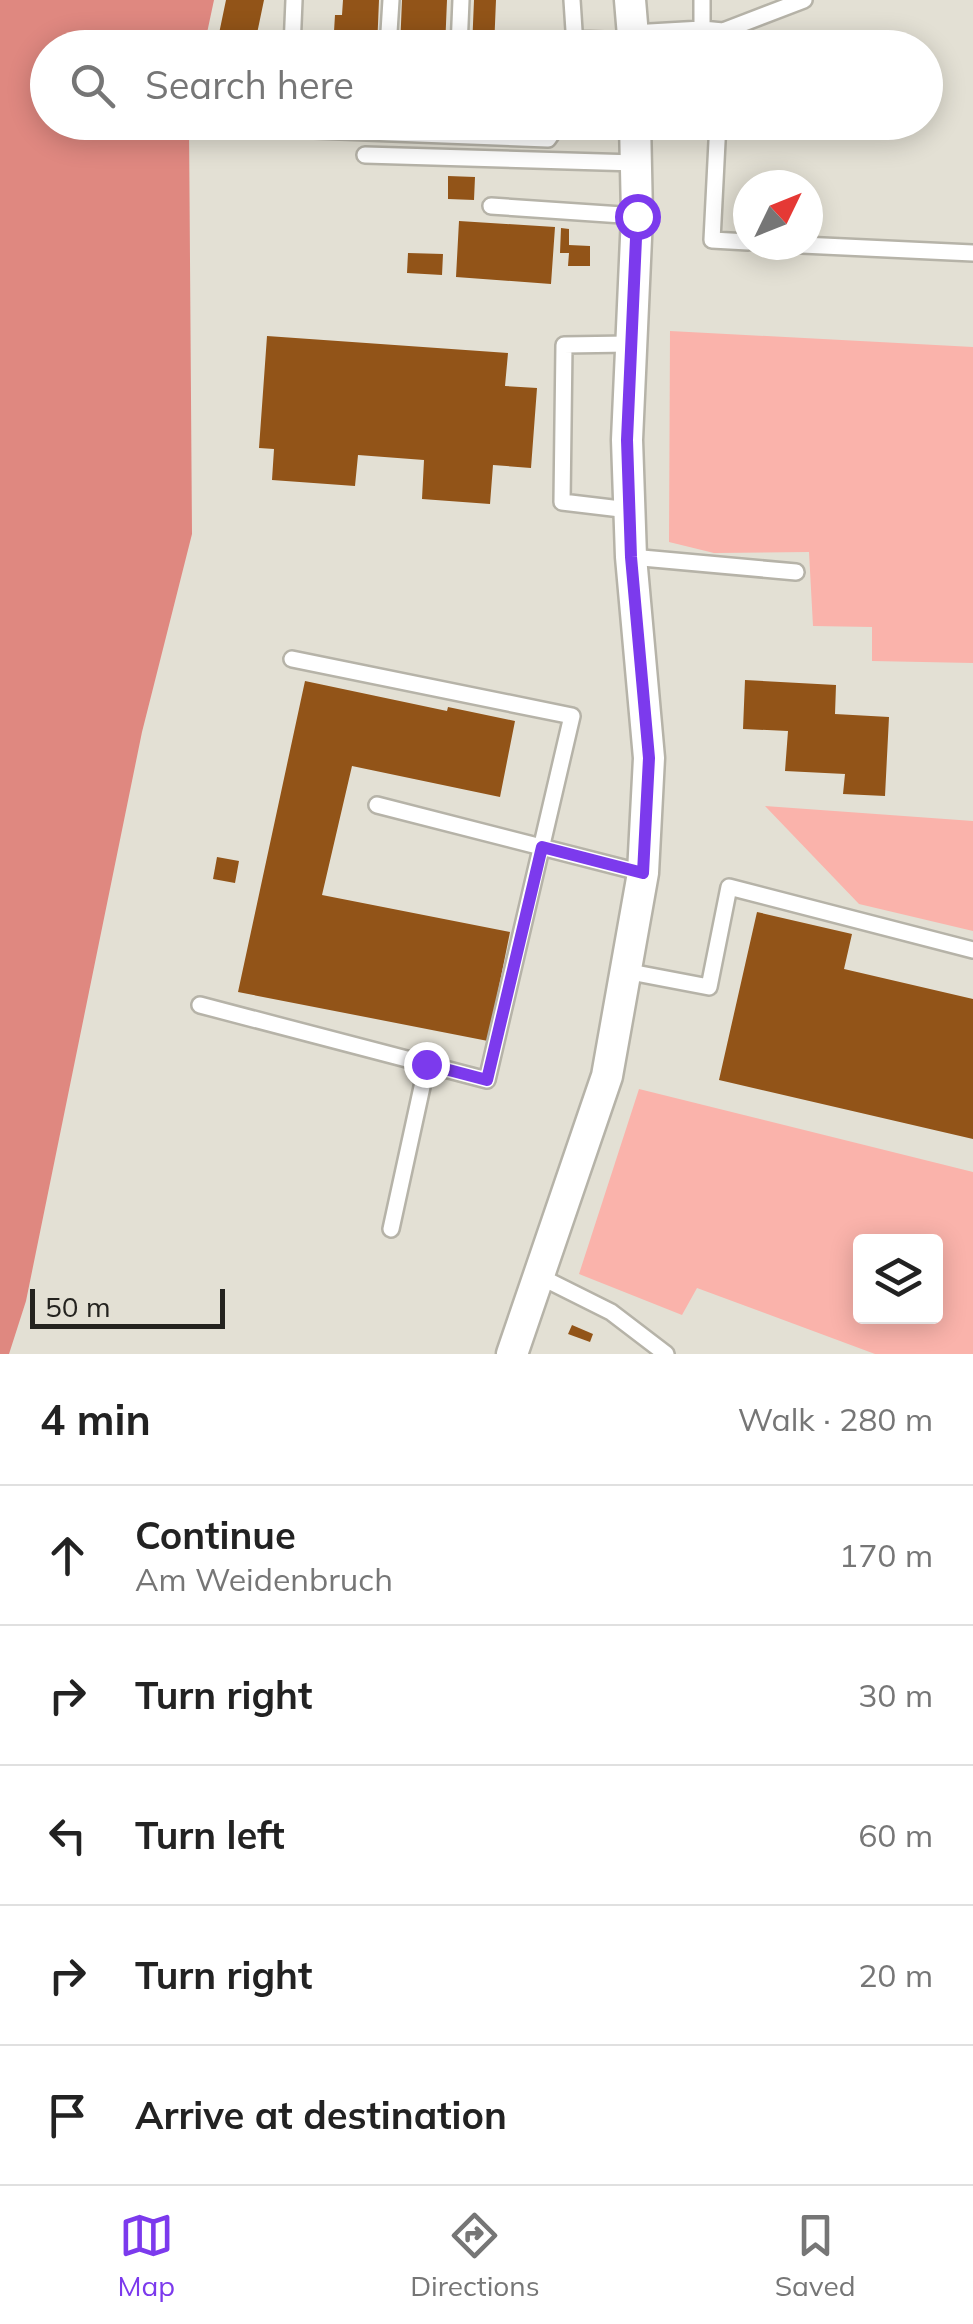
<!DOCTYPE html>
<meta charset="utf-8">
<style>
:root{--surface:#fff;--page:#f6f6f6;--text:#222;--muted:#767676;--line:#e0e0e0;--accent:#7c3aed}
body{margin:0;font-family:Mulish,sans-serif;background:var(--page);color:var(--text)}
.controls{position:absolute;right:30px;bottom:30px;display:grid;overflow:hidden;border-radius:10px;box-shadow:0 5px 25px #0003}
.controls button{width:90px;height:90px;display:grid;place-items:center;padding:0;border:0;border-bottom:2px solid var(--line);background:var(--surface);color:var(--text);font:50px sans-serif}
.compass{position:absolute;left:733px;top:170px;width:90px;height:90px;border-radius:50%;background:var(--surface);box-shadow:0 5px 25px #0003;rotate:47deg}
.scale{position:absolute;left:30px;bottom:25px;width:195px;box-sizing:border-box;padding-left:10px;border:5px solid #24231f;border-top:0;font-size:28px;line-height:35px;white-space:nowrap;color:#24231f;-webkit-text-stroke:8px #e3e0d4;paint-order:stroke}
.stop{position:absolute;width:30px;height:30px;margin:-22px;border:8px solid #7c3aed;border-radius:50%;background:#fff}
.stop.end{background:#7c3aed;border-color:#fff;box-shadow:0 2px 10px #0008}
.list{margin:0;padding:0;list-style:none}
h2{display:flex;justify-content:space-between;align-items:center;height:130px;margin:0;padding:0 40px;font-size:42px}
h2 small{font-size:32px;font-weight:400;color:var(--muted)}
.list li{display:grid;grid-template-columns:65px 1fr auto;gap:30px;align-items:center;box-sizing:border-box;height:140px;padding:0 40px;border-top:2px solid var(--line)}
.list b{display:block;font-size:38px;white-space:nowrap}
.list p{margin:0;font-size:32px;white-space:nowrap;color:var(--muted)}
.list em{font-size:32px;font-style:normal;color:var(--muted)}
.icon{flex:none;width:55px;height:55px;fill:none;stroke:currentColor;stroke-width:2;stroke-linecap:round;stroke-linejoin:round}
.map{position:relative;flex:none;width:973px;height:1354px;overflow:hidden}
.search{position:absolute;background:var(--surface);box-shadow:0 5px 25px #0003;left:30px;right:30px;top:30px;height:110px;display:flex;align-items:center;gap:25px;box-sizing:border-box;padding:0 35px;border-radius:55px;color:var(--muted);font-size:38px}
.sheet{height:830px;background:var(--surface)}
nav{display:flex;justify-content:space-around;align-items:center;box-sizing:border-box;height:140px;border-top:2px solid var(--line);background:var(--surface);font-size:28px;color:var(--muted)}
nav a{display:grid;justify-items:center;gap:5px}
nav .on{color:var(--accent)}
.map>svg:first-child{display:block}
</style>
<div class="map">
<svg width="973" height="1354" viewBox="0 0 973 1354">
<rect width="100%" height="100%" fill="#e3e0d4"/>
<path fill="#fab3ab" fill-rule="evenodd" d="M670,331L973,347V663L872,661V627L813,626L809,552L714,553L669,542Z
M765,806L973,821V931L859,904Z
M639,1089L973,1172V1354H875L697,1288L682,1315L579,1274ZM860,1242H936V1316H860Z"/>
<path fill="#df8880" d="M0,0H214L204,47L48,48V122L189,123L192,534L142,732L26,1301L9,1354H0Z"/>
<path fill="#925418" d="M226,0H264L254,48H216Z
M343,0H379L377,48H333L335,15H342Z
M402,0H447L445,48H400Z
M474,0H496L494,48H472Z
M448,176L475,177L474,200L448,199Z
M459,221L555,227L551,284L456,277Z
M561,228L569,229V245L590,246V266H568L569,253H560Z
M408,253L443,254L442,275L407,273Z
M267,336L508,353L505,386L537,388L531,468L493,465L490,504L422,499L424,460L358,455L355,486L272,480L274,449L259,448Z
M745,680L836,685L835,714L889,717L885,796L843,794L845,774L785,771L788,731L743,729Z
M305,681L447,711L448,707L515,721L500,797L352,766L322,895L510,932L488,1041L238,992Z
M217,857L239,861L235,883L213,879Z
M757,912L852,934L844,969L973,999V1139L719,1080Z
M572,1325L593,1334L590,1342L568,1334Z"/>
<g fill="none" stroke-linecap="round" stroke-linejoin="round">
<defs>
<path id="lane" d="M572,0L575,46
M702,0V29
M632,33L702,29L723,31L804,0
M575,39L634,41
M292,48L294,0
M388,48L391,0
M459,48L461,0
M289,122L288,129L548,139L560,122
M718,122L712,240L748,242
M365,155L636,163
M491,206L637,216
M802,245L973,253
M629,344L564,345L562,502L629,510
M631,557L796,572
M377,805L643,873
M625,971L709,987L729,887L973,950
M200,1005L487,1080L572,716L292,659
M391,1229L427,1064
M539,1276L611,1312L666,1354"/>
<path id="street" d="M630,0L634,48
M512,1354L607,1076L643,873L649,758L631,557L627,440L637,216L635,122"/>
</defs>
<use href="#lane" stroke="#b6b3a8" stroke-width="20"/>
<use href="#street" stroke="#b6b3a8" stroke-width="35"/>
<use href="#lane" stroke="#fff" stroke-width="15"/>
<use href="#street" stroke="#fff" stroke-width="30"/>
</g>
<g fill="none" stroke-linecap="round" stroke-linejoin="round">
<path stroke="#7c3aed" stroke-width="12" d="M426,1064L487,1080L542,847L643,873L649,758L631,557L627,440L637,216"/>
</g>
</svg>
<div class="controls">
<button><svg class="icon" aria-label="layers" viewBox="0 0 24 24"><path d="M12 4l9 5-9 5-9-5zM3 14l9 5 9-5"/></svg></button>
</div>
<svg class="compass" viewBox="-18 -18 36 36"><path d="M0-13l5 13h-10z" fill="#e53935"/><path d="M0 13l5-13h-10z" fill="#767676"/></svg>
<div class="scale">50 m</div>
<div class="stop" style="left:637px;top:216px"></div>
<div class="stop end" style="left:426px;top:1064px"></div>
<div class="search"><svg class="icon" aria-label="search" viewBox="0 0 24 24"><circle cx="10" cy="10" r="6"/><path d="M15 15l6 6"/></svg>Search here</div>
</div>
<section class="sheet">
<h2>4 min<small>Walk · 280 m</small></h2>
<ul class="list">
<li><svg class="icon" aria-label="ahead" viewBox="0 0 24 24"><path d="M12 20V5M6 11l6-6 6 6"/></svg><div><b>Continue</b><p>Am Weidenbruch</p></div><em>170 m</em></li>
<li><svg class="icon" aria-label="right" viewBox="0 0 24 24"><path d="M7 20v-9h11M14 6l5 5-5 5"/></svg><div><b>Turn right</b></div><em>30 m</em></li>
<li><svg class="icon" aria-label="left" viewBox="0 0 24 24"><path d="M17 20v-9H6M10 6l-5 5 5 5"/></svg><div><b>Turn left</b></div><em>60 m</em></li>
<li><svg class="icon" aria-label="right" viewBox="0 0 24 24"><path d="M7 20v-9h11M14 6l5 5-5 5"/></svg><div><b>Turn right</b></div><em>20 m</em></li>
<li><svg class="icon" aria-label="arrive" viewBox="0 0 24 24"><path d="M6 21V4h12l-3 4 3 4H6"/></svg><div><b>Arrive at destination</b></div></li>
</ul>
</section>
<nav>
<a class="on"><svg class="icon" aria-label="map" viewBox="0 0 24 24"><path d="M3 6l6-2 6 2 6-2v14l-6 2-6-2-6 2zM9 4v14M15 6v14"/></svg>Map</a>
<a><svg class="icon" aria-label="directions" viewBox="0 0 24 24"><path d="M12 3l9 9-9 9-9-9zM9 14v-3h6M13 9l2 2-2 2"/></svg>Directions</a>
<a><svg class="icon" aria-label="saved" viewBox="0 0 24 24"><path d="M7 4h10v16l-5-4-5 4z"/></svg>Saved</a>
</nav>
